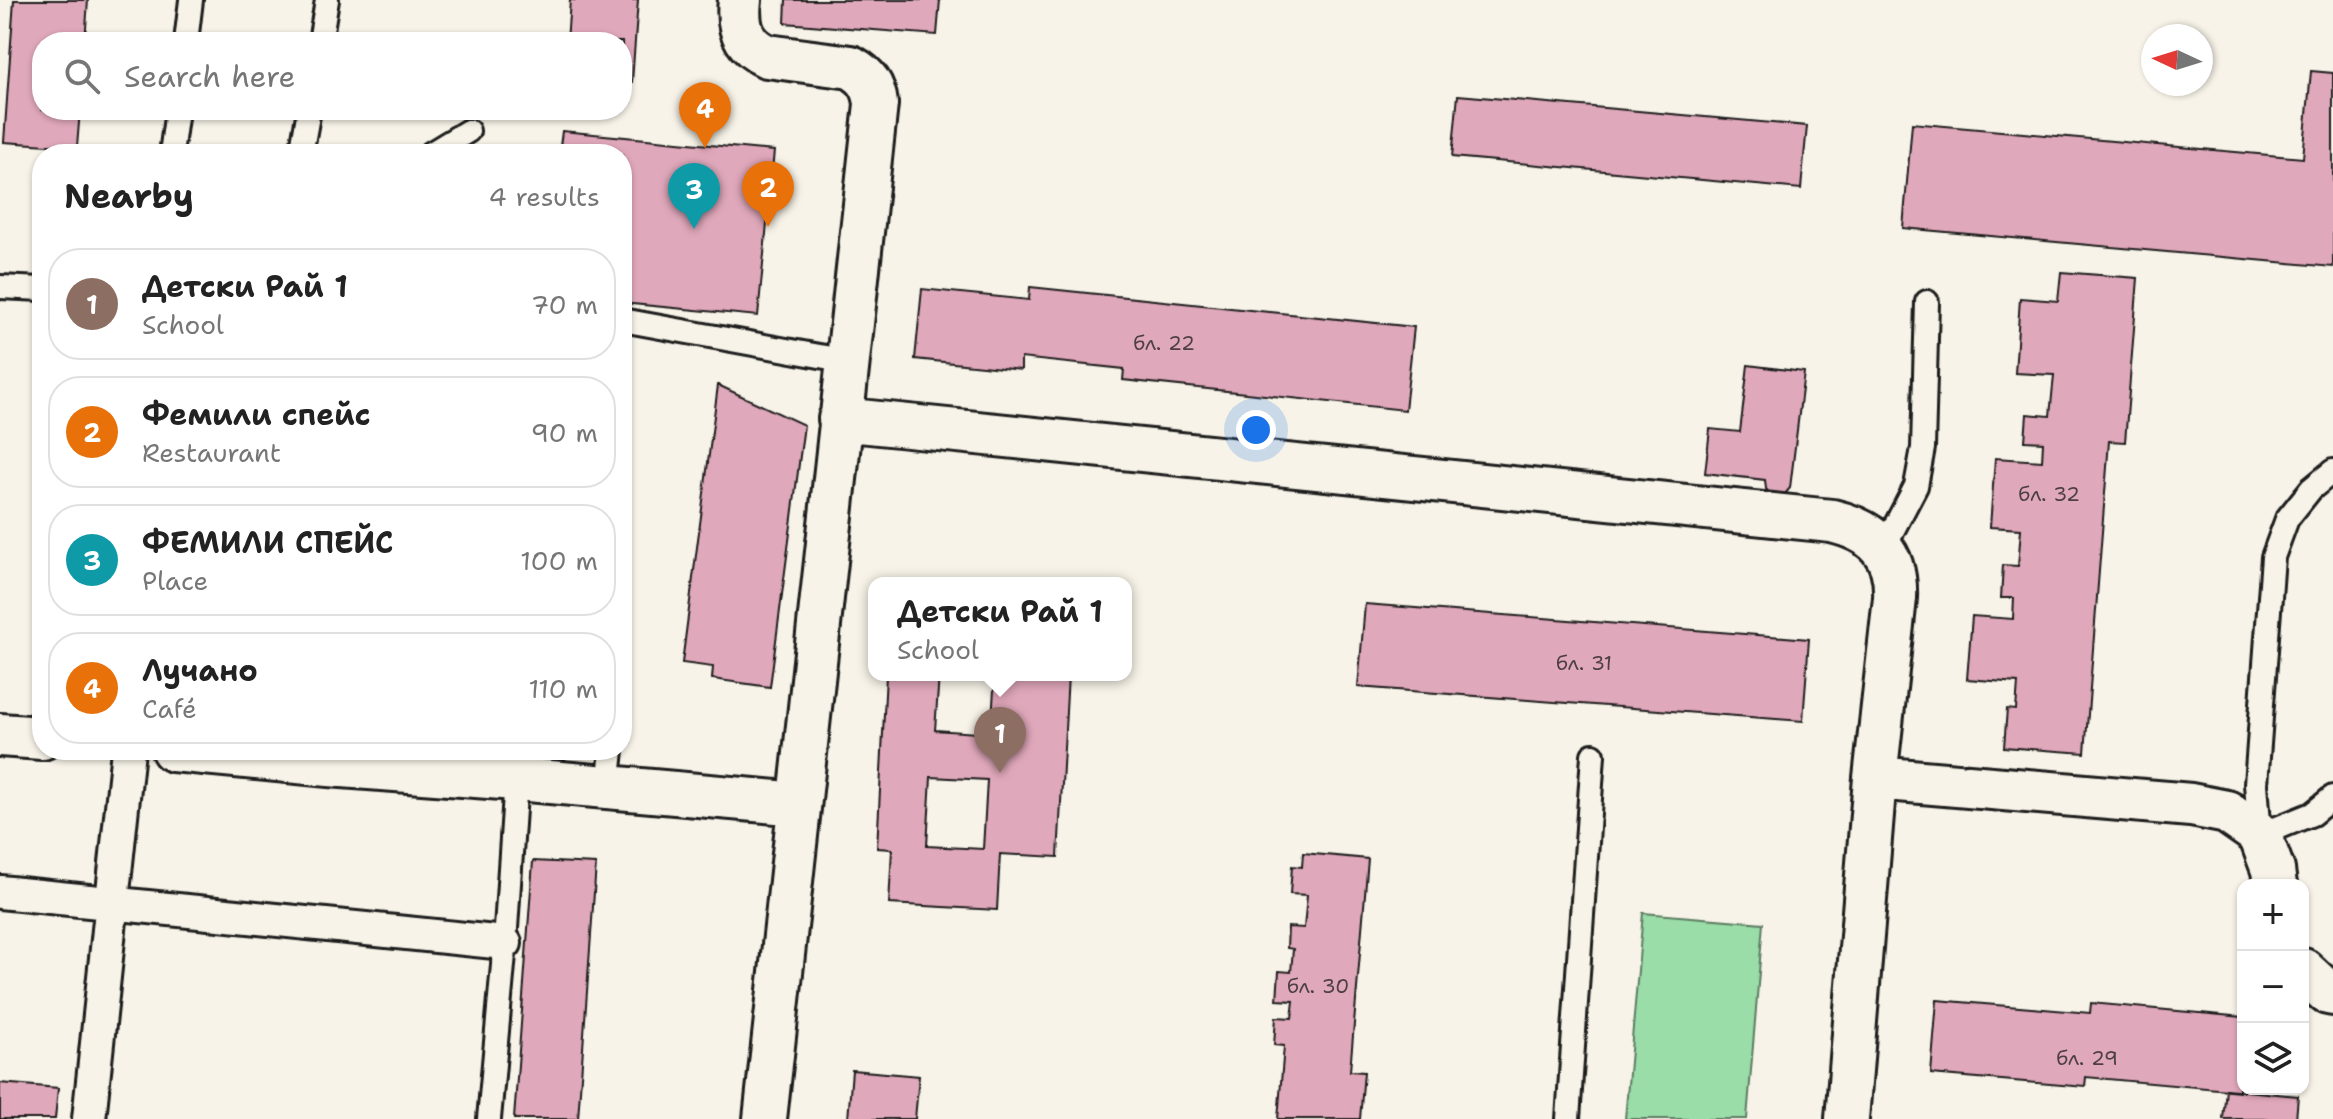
<!DOCTYPE html>
<meta charset="utf-8">
<style>
:root{--surface:#fff;--page:#f6f6f6;--text:#222;--muted:#767676;--line:#e0e0e0;--accent:#1f6fb2}
body{margin:0;font-family:"Shantell Sans",sans-serif;background:var(--page);color:var(--text)}
.controls{position:absolute;right:24px;bottom:24px;display:grid;overflow:hidden;border-radius:16px;box-shadow:0 2px 6px #0004}
.controls button{width:72px;height:72px;display:grid;place-items:center;padding:0;border:0;border-bottom:2px solid var(--line);background:var(--surface);color:var(--text);font:40px sans-serif}
.compass{position:absolute;left:2141px;top:24px;width:72px;height:72px;border-radius:50%;background:var(--surface);box-shadow:0 2px 6px #0004;rotate:274deg}
.you{position:absolute;left:1256px;top:430px;width:28px;height:28px;margin:-20px;border:6px solid #fff;border-radius:50%;background:#1a73e8;box-shadow:0 0 0 12px #1a73e833}
.badge{display:grid;place-items:center;width:52px;height:52px;border-radius:50%;background:var(--accent);color:#fff;font-size:26px;font-weight:700}
.pin{position:absolute;translate:-50% -66px;filter:drop-shadow(0 2px 4px #0008)}
.pin::after{content:'';position:absolute;top:42px;width:28px;height:24px;background:inherit;clip-path:polygon(0 0,100% 0,50% 100%)}
.popup{position:absolute;left:868px;top:577px;width:264px;height:104px;box-sizing:border-box;display:grid;place-content:center;border-radius:16px;background:var(--surface);filter:drop-shadow(0 2px 6px #0005);font-size:26px;white-space:nowrap;color:var(--muted)}
.popup b{font-size:30px;color:var(--text)}
.popup::after{content:'';position:absolute;left:50%;top:100%;margin-left:-16px;border:16px solid transparent;border-top-color:var(--surface)}
.list{margin:0;padding:0;list-style:none}
h2{display:flex;justify-content:space-between;align-items:center;height:104px;margin:0;padding:0 32px;font-size:34px}
h2 small{font-size:26px;font-weight:400;color:var(--muted)}
.list li{display:grid;grid-template-columns:52px 1fr auto;gap:24px;align-items:center;box-sizing:border-box;height:112px;margin:0 16px 16px;padding:0 16px;border:2px solid var(--line);border-radius:32px}
.list b{display:block;font-size:30px;white-space:nowrap}
.list p{margin:0;font-size:26px;white-space:nowrap;color:var(--muted)}
.list em{font-size:26px;font-style:normal;color:var(--muted)}
.icon{flex:none;width:44px;height:44px;fill:none;stroke:currentColor;stroke-width:2;stroke-linecap:round;stroke-linejoin:round}
.map{position:relative;flex:none;width:2333px;height:1119px;overflow:hidden}
.search{position:absolute;background:var(--surface);box-shadow:0 2px 6px #0004;left:32px;top:32px;width:600px;height:88px;display:flex;align-items:center;gap:20px;box-sizing:border-box;padding:0 28px;border-radius:32px;color:var(--muted);font-size:30px}
.panel{position:absolute;background:var(--surface);box-shadow:0 2px 6px #0004;left:32px;top:144px;width:600px;height:616px;border-radius:32px}
.map>svg:first-child{display:block}
</style>
<div class="map">
<svg width="2333" height="1119" viewBox="0 0 2333 1119">
<rect width="100%" height="100%" fill="#f7f3e8"/>
<filter id="ink" filterUnits="userSpaceOnUse"><feTurbulence type="fractalNoise" baseFrequency=".0125" numOctaves="2"/><feDisplacementMap in="SourceGraphic" scale="16" xChannelSelector="R" yChannelSelector="G"/><feConvolveMatrix kernelMatrix="1 2 1 2 8 2 1 2 1" color-interpolation-filters="sRGB"/></filter>
<g filter="url(#ink)">
<path fill="#9adda8" stroke="#5b7c62" stroke-width="2" d="M1643,913L1763,923L1747,1119H1625Z"/>
<path fill="#e0a8bb" stroke="#1c1c1c" stroke-width="2" fill-rule="evenodd" d="M14,0H88L85,42H42V110H80L77,147L4,142Z
M570,0H638L632,82L622,81V42H567Z
M786,0H940L937,35L785,23Z
M2311,71L2333,73V267L1903,228L1912,123L2303,158Z
M1458,95L1807,126L1801,189L1452,157Z
M562,131L774,151L758,316L622,303V154H559Z
M2061,272L2138,278L2125,442L2109,441L2085,753L2004,747L2007,709L2016,710L2018,683L1967,679L1972,616L2013,619L2014,598H2001L2003,565L2018,566L2021,529L1990,527L1995,458L2042,461L2043,442L2025,441L2027,414L2050,416L2054,375L2015,373L2020,298L2058,301Z
M1030,287L1414,327L1405,410L1123,380L1124,369L1021,358V370L915,359L922,289L1029,300Z
M1748,365L1804,372L1790,488L1784,495H1771L1766,489L1765,480L1705,473L1710,429L1740,432Z
M718,385L804,425L770,687L712,679L713,667L682,663Z
M1365,604L1809,639L1803,721L1358,687Z
M886,675H939L935,730L991,734L995,675H1068L1058,857L1000,854L997,910L889,904L892,849L877,848ZM931,777L987,780L983,849L927,846Z
M1303,853L1368,859L1350,1071L1364,1072L1360,1119H1278L1284,1046L1274,1045L1276,1017L1292,1018L1294,1001L1277,1000L1279,971L1291,972L1293,949L1287,948L1288,927L1304,928L1307,895L1290,894L1292,866L1302,867Z
M533,861L596,864L578,1119H514Z
M1937,1000L2090,1013L2091,1003L2243,1017L2239,1091L2086,1077L2085,1087L1931,1074Z
M852,1070L919,1076L915,1119H848Z
M0,1083L58,1088L55,1119H0Z
M2226,1089L2298,1096L2296,1119H2223Z"/>
<g fill="none" stroke-linecap="round" stroke-linejoin="round">
<defs>
<path id="service" d="M186,42L191,0
M320,42L327,0
M171,154L177,110
M301,154L309,110
M430,154L468,131
M0,287L42,289
M622,320L847,361
M2333,471L2311,489L2287,519L2273,557L2256,784L2260,835L2312,814L2333,797
M1883,549L1916,486L1923,448L1927,302
M608,788L612,750
M489,1119L505,943L516,779
M1568,1119L1593,755"/>
<path id="pedestrian" d="M0,892L505,943
M89,1119L128,750"/>
<path id="minor" d="M740,0C737,26 742,45 767,56L851,67C867,76 874,86 876,104L765,1119
M840,419L1832,521C1875,531 1897,553 1895,598L1875,778L1847,1119
M0,735L42,738
M173,750L329,765L516,779L799,804
M1875,778L2191,805L2227,812L2260,835L2273,870L2275,885
M2303,970L2328,993L2333,994"/>
</defs>
<use href="#service" stroke="#1c1c1c" stroke-width="28"/>
<use href="#pedestrian" stroke="#1c1c1c" stroke-width="38"/>
<use href="#minor" stroke="#1c1c1c" stroke-width="48"/>
<use href="#service" stroke="#f7f3e8" stroke-width="22"/>
<use href="#pedestrian" stroke="#f7f3e8" stroke-width="32"/>
<use href="#minor" stroke="#f7f3e8" stroke-width="42"/>
</g>
</g>
<g text-anchor="middle" dominant-baseline="central" stroke-width="6" stroke-linejoin="round" paint-order="stroke">
<g font-size="20" fill="#4d3f44">
<text x="1164" y="343">бл. 22</text>
<text x="2049" y="494">бл. 32</text>
<text x="1584" y="663">бл. 31</text>
<text x="1318" y="986">бл. 30</text>
<text x="2087" y="1058">бл. 29</text>
</g>
</g>
</svg>
<div class="controls">
<button>+</button>
<button>−</button>
<button><svg class="icon" aria-label="layers" viewBox="0 0 24 24"><path d="M12 4l9 5-9 5-9-5zM3 14l9 5 9-5"/></svg></button>
</div>
<svg class="compass" viewBox="-18 -18 36 36"><path d="M0-13l5 13h-10z" fill="#e53935"/><path d="M0 13l5-13h-10z" fill="#767676"/></svg>
<div class="you"></div>
<div class="pin badge" style="left:1000px;top:773px;background:#8d6e63">1</div>
<div class="popup"><b>Детски Рай 1</b>School</div>
<div class="pin badge" style="left:768px;top:227px;background:#e8710a">2</div>
<div class="pin badge" style="left:694px;top:229px;background:#0f9aa8">3</div>
<div class="pin badge" style="left:705px;top:148px;background:#e8710a">4</div>
<div class="search"><svg class="icon" aria-label="search" viewBox="0 0 24 24"><circle cx="10" cy="10" r="6"/><path d="M15 15l6 6"/></svg>Search here</div>
<section class="panel">
<h2>Nearby<small>4 results</small></h2>
<ul class="list">
<li><span class="badge" style="background:#8d6e63">1</span><div><b>Детски Рай 1</b><p>School</p></div><em>70 m</em></li>
<li><span class="badge" style="background:#e8710a">2</span><div><b>Фемили спейс</b><p>Restaurant</p></div><em>90 m</em></li>
<li><span class="badge" style="background:#0f9aa8">3</span><div><b>ФЕМИЛИ СПЕЙС</b><p>Place</p></div><em>100 m</em></li>
<li><span class="badge" style="background:#e8710a">4</span><div><b>Лучано</b><p>Café</p></div><em>110 m</em></li>
</ul>
</section>
</div>
